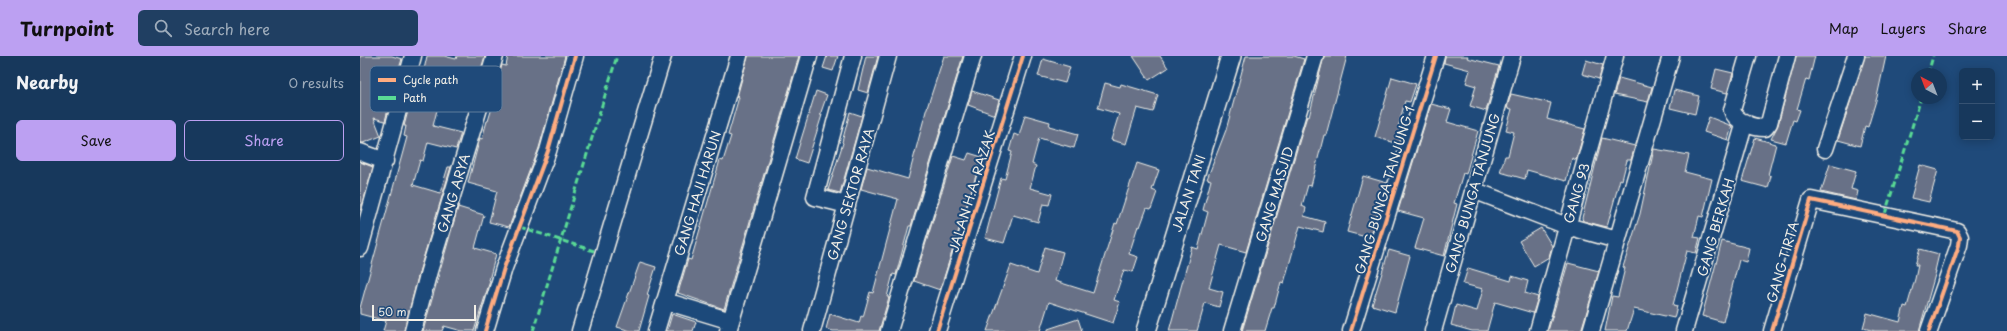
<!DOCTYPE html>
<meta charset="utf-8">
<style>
:root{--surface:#17385c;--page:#203f62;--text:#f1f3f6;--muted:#9eacbb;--line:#365272;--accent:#bca0f2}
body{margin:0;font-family:"Playpen Sans",sans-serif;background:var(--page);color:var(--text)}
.controls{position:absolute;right:12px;top:12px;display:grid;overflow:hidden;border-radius:6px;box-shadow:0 2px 10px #0003}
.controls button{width:36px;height:36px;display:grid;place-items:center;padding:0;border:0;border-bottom:1px solid var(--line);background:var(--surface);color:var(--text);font:20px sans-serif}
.compass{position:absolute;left:1551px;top:12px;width:36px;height:36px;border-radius:50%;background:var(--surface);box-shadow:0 2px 10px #0003;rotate:318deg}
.scale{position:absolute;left:12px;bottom:10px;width:104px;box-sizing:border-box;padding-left:4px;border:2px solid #f4f1e8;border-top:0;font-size:11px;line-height:14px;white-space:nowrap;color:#f4f1e8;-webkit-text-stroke:3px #1f4a7a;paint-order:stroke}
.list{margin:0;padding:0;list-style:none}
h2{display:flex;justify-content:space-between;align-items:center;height:52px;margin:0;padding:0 16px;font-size:17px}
h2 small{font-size:13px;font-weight:400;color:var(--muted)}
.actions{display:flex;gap:8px;padding:12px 16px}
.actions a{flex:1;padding:9px 0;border:1px solid var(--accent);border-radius:6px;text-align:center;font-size:14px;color:var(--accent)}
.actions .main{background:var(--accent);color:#111}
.icon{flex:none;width:22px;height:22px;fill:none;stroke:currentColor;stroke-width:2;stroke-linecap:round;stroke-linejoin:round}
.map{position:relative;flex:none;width:1647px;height:275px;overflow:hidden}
header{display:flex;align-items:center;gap:24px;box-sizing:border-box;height:56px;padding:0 20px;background:var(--accent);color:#111}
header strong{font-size:19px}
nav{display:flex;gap:22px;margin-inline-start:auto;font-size:14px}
.search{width:280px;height:36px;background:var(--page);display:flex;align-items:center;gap:10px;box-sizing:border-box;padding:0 14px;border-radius:6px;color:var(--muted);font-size:15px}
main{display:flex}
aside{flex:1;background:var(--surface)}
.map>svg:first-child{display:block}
</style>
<header>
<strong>Turnpoint</strong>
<div class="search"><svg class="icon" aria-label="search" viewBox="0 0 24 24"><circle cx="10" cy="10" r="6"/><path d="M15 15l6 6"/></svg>Search here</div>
<nav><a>Map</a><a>Layers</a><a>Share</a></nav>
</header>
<main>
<aside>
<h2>Nearby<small>0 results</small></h2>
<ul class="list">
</ul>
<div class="actions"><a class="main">Save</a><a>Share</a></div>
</aside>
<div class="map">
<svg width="1647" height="275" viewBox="0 0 1647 275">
<rect width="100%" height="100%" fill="#1f4a7a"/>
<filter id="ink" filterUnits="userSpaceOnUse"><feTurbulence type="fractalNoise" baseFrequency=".025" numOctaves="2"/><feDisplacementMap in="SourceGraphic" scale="8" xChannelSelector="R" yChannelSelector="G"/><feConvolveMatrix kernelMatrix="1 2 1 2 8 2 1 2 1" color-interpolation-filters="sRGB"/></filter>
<g filter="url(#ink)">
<path fill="#677187" stroke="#f4f1e8" d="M0,0H32L42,3L29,45L30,46L25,65L14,62L21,80L3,87H0Z
M67,0H84L96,3L97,0H125L114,36L106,34L101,52L79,46L73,70L101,77L96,93L68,86L63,105L60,104L53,129L80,137L88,111H91L60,213L44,275H23L26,265L0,258V252L47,81L44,80L46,70H44L49,51L53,52L56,40L58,41Z
M148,0H205L179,92L149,171L129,166L137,135L108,127L120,82L122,83L127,65H128L135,42L132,41L142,9L146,10Z
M388,0H439L364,253L318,237L328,203L331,204L360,104L363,105L371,80L368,79L379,41H377Z
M467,0H478L473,15L463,12Z
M506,0H518L508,37L498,34Z
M584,0H603L551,170H549L536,219L533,218L527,241H529L519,275H473L466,273L470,258L499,267L501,260L503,261L510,236L513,237L538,143L501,133L507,111L548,123L566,55Z
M773,0H800L808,12L789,24Z
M886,0H934L944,3L886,196L861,189L849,232L863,236L859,251L845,247L837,275H809L832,191L838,193L848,156L843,154L851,124L847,123L866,74Z
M964,0H987L966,79H964L951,130L948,129L942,150L946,152L944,160L965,166L963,176L940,170L924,227L921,226L914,252H912L905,275H882L947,60L949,61Z
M1085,0H1108L1107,2L1139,10L1126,55L1110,50L1116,30L1106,27L1110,14L1084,7Z
M1436,0H1455L1449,24L1446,23L1437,53L1440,54L1436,65L1433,64L1426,87L1411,83L1418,69Z
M1505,0H1526L1517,41L1508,71L1505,70L1500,90L1478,84Z
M683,3L710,11L705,27L678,20Z
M1226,4L1243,9L1239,23L1222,18Z
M1356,13L1373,17L1367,37L1351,33Z
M1032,21L1056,28L1050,46L1045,45L1038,72L1043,74L1039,88L1015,81Z
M1259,22L1292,31L1288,46L1254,39Z
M745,27L760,31L761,28L798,39L793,56L777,52L766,88L751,84L759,58L738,52Z
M1314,34L1339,40L1335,58L1310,52Z
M456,35L467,39L460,59H462L447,107L435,103Z
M612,35L639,44L635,59L608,49Z
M1151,38L1191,47L1187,63L1225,73L1216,104L1212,102L1206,125L1167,114L1165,123L1140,116L1145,100H1148L1154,76L1146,74L1152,53L1147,52Z
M1071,48L1091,53L1087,66L1118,75L1106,118L1103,117L1094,147L1097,148L1084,200L1055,192L1064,162L1038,155Z
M490,56L502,60L480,137L468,134L483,87L482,86Z
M665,59L690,66L689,70L718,78L714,92L679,82L672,108L676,110L670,132L692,138L689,149L683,148L678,166L653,159L644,187L625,182L641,122L645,123L652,96L649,95L654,78L659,80Z
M1349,61L1372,70L1368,84L1344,76Z
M1242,82L1275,90L1271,104H1267L1262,124L1260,123L1247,171L1223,165L1222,162Z
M1395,82L1416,88L1408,119L1411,120L1408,132L1382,125Z
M1294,93L1329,99L1325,116L1352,123L1343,161L1339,160L1334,181L1340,182L1336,197L1327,195L1313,249L1317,250L1314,262L1274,253L1267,275H1245L1252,240L1258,241L1265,212L1263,211L1280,158Z
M609,97L622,101L580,234L554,225L593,100L606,104Z
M0,106L13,111L1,154H0Z
M777,107L799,114L792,134L797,136L791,153L787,152L780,171L778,170L769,198L778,201L773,216L764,214L754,244L760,246L753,267L689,246L680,275H627L651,209L677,218L685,191L703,196L695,225L733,237L755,167L757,168Z
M1470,108L1496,115L1491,133L1498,135L1496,144L1461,136Z
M1560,109L1578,114L1569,146L1551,142Z
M1003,120L1027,127L1010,182L987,176Z
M98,151L124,159L115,192L136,198L129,224L130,225L114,275H102L84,270L82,275H63Z
M1181,172L1192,190L1189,201L1174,210L1159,185Z
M1362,185L1389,192L1386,206L1379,204L1363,266L1342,260Z
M1560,193L1579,198L1575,215H1576L1559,275H1515L1503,272L1507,257L1540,266L1544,250L1547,251L1555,223L1558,209H1555Z
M1029,194L1050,200L1035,256L1012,249Z
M280,206L296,211L287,239L289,240L279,275H271L257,271Z
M1208,207L1239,215L1221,275H1188Z
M1108,212L1151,225L1152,220L1168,225L1165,237L1178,241L1173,257L1135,246L1127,275H1112L1091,269L1096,249L1117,255L1123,233L1103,228Z
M312,258L336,266L333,275H307Z
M718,263L722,275H688V273Z"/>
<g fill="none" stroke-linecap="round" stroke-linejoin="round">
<defs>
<path id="minor" d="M1388,0L1372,54C1375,66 1394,72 1405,72L1409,67L1427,0
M1465,93L1496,0
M0,96L25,105
M1113,134L1207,170L1257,184
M487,149L455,141L493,0
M0,192L53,0
M305,245L371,265
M53,275L69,215L135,0
M125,275L144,212L188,95L215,0
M220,275L303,0
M296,275L379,0
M368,275L449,0
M452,275L528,0
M529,275L613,0
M577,275L663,0
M872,275L955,0
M991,275L1076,0
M1073,275L1152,0
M1178,275L1255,0
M1231,275L1311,0
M1324,275L1385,66
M1412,275L1451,144L1597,175L1600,181L1599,189L1569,275"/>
<path id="tertiary" d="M786,275L871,0"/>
</defs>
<use href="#minor" stroke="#f4f1e8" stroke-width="19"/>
<use href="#tertiary" stroke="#f4f1e8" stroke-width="22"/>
<use href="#minor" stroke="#1f4a7a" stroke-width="16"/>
<use href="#tertiary" stroke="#1f4a7a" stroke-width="19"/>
<path stroke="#5adb95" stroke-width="3" stroke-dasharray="6 3" stroke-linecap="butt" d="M1568,18L1573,0
M1525,158L1561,42
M160,171L234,195
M173,275L257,0"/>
<defs>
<path id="cycleway" d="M125,275L144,212L188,95L215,0
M577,275L663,0
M991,275L1076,0
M1412,275L1451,144L1597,175L1600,181L1599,189L1569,275"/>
</defs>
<use href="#cycleway" stroke="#1f4a7a" stroke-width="6"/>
<use href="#cycleway" stroke="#ffac80" stroke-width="4"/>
</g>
</g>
<g text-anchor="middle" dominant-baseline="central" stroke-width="4" stroke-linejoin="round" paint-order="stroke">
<g font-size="13" fill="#f4f1e8" stroke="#1f4a7a">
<text transform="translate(1024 134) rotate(-73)">GANG BUNGA TANJUNG 1</text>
<text transform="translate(611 135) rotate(-73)">JALAN H.A. RAZAK</text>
<text transform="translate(93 137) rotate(-73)">GANG ARYA</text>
<text transform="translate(337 137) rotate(-73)">GANG HAJI HARUN</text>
<text transform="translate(828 137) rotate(-72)">JALAN TANI</text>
<text transform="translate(1112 137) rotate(-74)">GANG BUNGA TANJUNG</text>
<text transform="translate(1216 137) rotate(-74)">GANG 93</text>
<text transform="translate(490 138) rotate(-74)">GANG SEKTOR RAYA</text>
<text transform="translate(914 138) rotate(-73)">GANG MASJID</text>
<text transform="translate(1355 171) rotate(-74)">GANG BERKAH</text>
<text transform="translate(1422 206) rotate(-74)">GANG TIRTA</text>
</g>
</g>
<rect x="10" y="10" width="132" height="46" rx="6" fill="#1f4a7a" stroke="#5f7c9b" stroke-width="1"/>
<rect x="18" y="22" width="18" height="4" fill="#ffac80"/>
<rect x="18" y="40" width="18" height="4" fill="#5adb95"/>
<g font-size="11" fill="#f4f1e8">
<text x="43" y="28">Cycle path</text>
<text x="43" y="46">Path</text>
</g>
</svg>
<div class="controls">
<button>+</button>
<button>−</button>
</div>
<svg class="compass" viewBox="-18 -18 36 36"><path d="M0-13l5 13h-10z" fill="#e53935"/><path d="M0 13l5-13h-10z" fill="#9eacbb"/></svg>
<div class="scale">50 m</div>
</div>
</main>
